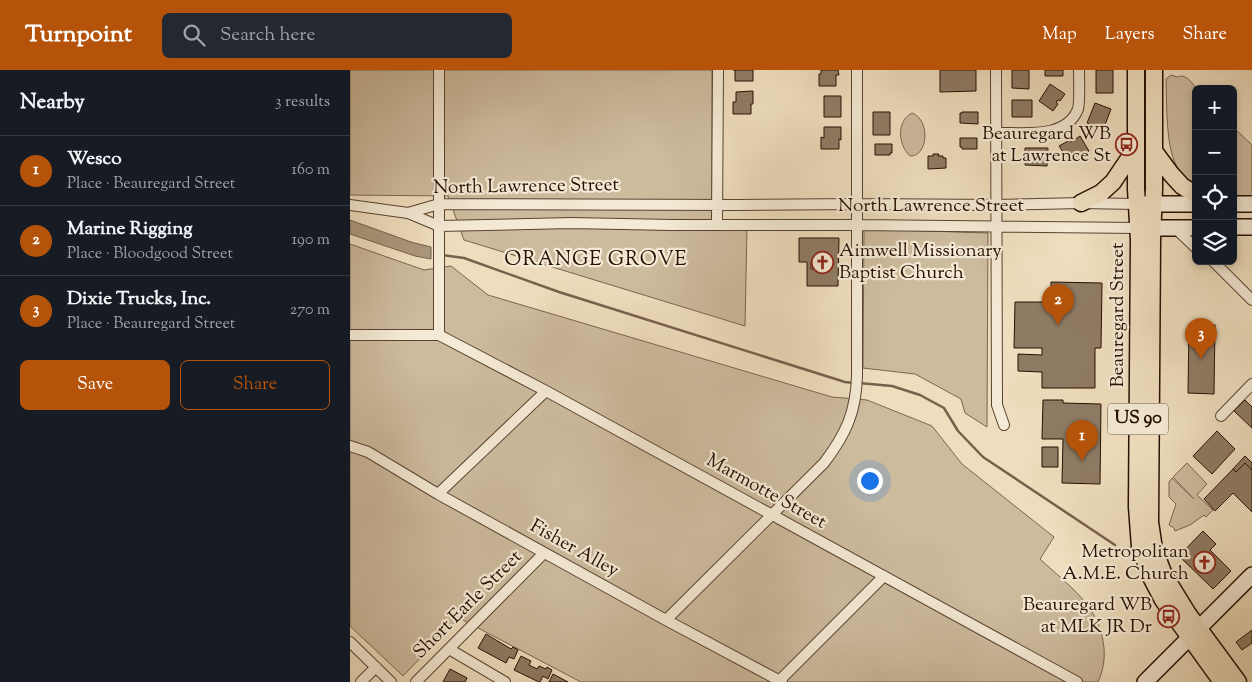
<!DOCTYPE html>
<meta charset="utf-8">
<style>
:root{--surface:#171b24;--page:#242831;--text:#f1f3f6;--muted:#9ea1a6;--line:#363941;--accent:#b45309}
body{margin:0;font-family:"Sorts Mill Goudy",serif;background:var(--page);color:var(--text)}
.controls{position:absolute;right:15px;top:15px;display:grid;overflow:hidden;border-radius:8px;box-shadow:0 2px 8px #0003}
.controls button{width:45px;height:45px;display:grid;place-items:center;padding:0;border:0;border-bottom:1px solid var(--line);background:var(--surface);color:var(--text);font:25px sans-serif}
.you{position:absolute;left:519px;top:410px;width:18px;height:18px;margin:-12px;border:4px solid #fff;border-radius:50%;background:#1a73e8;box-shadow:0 0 0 8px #1a73e833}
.badge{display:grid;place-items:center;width:32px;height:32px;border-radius:50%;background:var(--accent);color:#fff;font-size:16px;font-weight:700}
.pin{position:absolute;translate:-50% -41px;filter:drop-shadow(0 1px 2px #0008)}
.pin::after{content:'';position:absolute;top:26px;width:18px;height:15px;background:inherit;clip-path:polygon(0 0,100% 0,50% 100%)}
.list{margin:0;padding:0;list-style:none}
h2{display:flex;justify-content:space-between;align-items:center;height:65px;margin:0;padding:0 20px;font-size:21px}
h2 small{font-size:16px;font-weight:400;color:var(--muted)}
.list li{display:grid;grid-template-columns:32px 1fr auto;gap:15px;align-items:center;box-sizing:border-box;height:70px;padding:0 20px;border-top:1px solid var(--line)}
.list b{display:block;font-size:19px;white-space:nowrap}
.list p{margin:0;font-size:16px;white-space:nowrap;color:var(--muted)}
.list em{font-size:16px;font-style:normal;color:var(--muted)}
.actions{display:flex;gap:10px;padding:15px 20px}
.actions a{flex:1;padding:11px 0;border:1px solid var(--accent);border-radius:8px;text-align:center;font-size:18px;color:var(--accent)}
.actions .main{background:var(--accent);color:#fff}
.icon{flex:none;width:28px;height:28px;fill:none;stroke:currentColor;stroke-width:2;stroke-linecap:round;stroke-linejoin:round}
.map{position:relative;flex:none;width:902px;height:612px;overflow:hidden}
header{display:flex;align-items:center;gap:30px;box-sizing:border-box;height:70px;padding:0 25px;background:var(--accent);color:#fff}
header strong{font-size:24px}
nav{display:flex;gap:28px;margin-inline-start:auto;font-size:18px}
.search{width:350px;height:45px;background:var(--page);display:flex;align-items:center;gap:12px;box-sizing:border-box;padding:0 18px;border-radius:8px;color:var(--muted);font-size:19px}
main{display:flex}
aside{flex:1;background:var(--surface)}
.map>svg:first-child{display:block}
</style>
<header>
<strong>Turnpoint</strong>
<div class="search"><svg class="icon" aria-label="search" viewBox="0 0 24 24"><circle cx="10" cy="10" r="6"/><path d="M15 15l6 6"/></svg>Search here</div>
<nav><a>Map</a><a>Layers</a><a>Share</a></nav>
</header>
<main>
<aside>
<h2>Nearby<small>3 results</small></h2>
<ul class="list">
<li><span class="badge">1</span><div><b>Wesco</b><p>Place · Beauregard Street</p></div><em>160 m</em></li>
<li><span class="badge">2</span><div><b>Marine Rigging</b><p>Place · Bloodgood Street</p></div><em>190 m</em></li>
<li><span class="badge">3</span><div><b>Dixie Trucks, Inc.</b><p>Place · Beauregard Street</p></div><em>270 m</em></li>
</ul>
<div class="actions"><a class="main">Save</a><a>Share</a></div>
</aside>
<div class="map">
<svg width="902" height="612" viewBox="0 0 902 612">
<rect width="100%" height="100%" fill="#efdebe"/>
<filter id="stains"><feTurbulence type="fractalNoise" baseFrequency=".004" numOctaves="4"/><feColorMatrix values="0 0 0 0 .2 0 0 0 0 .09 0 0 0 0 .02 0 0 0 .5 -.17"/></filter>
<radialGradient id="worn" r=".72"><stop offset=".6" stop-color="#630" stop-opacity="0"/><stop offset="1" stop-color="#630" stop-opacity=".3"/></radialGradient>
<path fill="#cdbb9e" stroke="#7a6550" d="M0,0H362V158H397L395,256L114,170L98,126L0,125Z
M821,5L827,7C836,3 841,12 847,19H846V117C840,112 833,107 829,100C815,81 817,33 816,9Z
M562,43C581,50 578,87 560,86C548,75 546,51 562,43Z
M883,57L902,75V128H883Z
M514,159L638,163L637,357L615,343L611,329L565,304L513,298Z
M0,174L74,200L101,196L138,225L482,327L517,330L582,356L612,394L704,467L690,489C719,516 750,536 754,578C755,590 753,601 748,612H231L109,548L53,606L0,556Z
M837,393L857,414L847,425L863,440L856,447L854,445L840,455L825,461L824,458L819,455L826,434L819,427V412L822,408L844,429L823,407Z"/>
<path fill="#ab987e" stroke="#76614c" d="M0,150L61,172L81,177V189L65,186L0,164Z"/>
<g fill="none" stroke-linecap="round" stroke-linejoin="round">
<path stroke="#76614c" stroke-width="2.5" d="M92,185L114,188L209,222L495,312L504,313
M509,313L542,316L570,325L594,338L608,361L633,387L765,475"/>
</g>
<path fill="#8f7b64" stroke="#260f02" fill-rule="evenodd" d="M383,0H403V11H385V0Z
M471,0H488L489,5H486V16H469V4H471Z
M590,0H626V21L590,22Z
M662,0H679V19L662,18Z
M695,0H713V6H695Z
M746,0H763V23H746Z
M700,14L715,24L710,31L708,30L706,32L708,34L703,41L689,31Z
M403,21V34H401V44H383V32H386V22Z
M474,26H491V47H474Z
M662,30H682V47H662Z
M745,33L761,39L753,60L737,53Z
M523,42H540V65H523Z
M612,42H628V54L610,53V43H612Z
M474,57H491V70L489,69V79H471V67L474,68Z
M730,66L739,81L729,88L727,86L719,91L709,76L720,70L721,72Z
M610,68H627V79H612V77H610Z
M525,74H542V83H540V85H525Z
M675,78H698L697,96L675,95Z
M583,84H589L588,86H593V88H596V98L578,99V86H583Z
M449,168H489L488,216H457V192H449ZM461,192H477V199H461Z
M701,212L752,213L751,278H745V318H692V302L668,301V284L692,285V278H664L665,232H701Z
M839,254L865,255L864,324L838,323Z
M693,330H713V333L751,334L750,414L712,413L713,369H692Z
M895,330L902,337V358L884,341Z
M867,361L885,379L862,404L843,386Z
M692,377H708V397H692Z
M895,386L902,393V400L895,393L886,402L883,399Z
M895,393L902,400V442L883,423L865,441L854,429L883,399L886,402Z
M853,461L866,474L860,480L881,501L863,519L829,486Z
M902,560V573L892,580L886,572Z
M136,564L161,579L163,577L168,580L164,589L159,587L156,593L128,578Z
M171,586L181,591L179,595L187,599L189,596L196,599L197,597L202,600L198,609L193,606L190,612H189L164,600Z
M100,599L117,608L115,612H93Z
M203,604L218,612H199Z"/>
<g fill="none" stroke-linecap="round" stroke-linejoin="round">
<defs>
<path id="street" d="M646,0L647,335L654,355
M646,63C672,62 716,70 728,39C730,33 729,8 729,0
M0,135L58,143L89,156L221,153L322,155H507L788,158
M58,143L89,134L388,135L507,134L646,135L731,133L787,134
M367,155L368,0
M825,158L846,178
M863,191L902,230
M0,265H89L196,321L727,612
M89,265V0
M871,346L902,314
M0,376L18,382L88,424L316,550L432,612
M88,424L196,321
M316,550L474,393C496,364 506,342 507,306V0
M0,572L41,612
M99,579L155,612
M11,612L26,597
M66,612L194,483
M428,612L534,506"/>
<path id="secondary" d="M792,134H846
M883,134H902
M883,157H902
M790,158H846
M795,612L902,505"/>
<path id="primary" d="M786,0V119L789,170L787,437L790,477L801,507L813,530L872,612
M804,0V119L802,170L800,452L804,479L814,505L838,544L888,612
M804,81L821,104L832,116L846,125
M731,133L751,123L763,112L786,78"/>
</defs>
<use href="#street" stroke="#584331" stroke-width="12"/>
<use href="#secondary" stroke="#260f02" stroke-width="18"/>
<use href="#primary" stroke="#260f02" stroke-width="19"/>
<use href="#street" stroke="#f5ead5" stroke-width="10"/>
<use href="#secondary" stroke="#f5ead5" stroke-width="15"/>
<use href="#primary" stroke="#efdebe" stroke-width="16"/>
</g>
<defs>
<symbol id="bus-ring" viewBox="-11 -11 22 22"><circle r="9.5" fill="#f5ead5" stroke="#8f2418" stroke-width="1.5"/><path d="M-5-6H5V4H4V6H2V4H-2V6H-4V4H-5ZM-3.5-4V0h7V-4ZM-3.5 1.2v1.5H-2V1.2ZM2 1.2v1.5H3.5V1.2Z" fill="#8f2418"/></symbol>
<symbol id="church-ring" viewBox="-11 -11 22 22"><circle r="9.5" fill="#f5ead5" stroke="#8f2418" stroke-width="1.5"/><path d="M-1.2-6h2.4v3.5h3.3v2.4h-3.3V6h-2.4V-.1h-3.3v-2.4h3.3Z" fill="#8f2418"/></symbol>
</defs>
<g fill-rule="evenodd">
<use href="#bus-ring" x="764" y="62" width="25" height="25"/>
<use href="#church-ring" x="460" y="180" width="25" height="25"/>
<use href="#church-ring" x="842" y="480" width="25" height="25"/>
<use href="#bus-ring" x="806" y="534" width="25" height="25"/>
</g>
<g text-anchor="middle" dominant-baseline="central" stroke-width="4.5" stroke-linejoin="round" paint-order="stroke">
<rect fill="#f5ead5" stroke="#645141" stroke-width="1" x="758" y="333.5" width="60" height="31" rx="4"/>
<g font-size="18" font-weight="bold" fill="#260f02">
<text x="788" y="349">US 90</text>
</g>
<g font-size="19" fill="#260f02" stroke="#f5ead5" text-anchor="end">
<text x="761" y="64">Beauregard WB<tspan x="761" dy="22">at Lawrence St</tspan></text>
<text x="489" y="181" text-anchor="start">Aimwell Missionary<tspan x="489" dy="22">Baptist Church</tspan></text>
<text x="839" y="482">Metropolitan<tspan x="839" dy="22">A.M.E. Church</tspan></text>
<text x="802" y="535">Beauregard WB<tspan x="802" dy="22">at MLK JR Dr</tspan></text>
</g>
<g font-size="19" fill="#260f02" stroke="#f5ead5">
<text transform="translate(176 117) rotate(-1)">North Lawrence Street</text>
<text x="581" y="136">North Lawrence Street</text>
<text transform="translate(768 245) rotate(-90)">Beauregard Street</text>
<text transform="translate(416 422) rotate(29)">Marmotte Street</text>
<text transform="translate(224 479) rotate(29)">Fisher Alley</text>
<text transform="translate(118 535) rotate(-45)">Short Earle Street</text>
</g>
<g font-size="20" letter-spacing="1" fill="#260f02" stroke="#f5ead5">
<text x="246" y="190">ORANGE GROVE</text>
</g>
</g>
<rect width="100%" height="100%" filter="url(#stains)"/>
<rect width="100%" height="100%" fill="url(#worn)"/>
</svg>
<div class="controls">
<button>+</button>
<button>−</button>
<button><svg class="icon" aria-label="locate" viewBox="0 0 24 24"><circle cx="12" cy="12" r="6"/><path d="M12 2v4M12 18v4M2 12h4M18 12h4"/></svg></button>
<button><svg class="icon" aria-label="layers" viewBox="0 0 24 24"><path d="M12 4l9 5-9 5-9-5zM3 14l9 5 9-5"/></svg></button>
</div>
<div class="you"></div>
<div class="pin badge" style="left:732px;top:391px">1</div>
<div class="pin badge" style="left:708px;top:255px">2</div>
<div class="pin badge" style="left:851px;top:289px">3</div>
</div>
</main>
